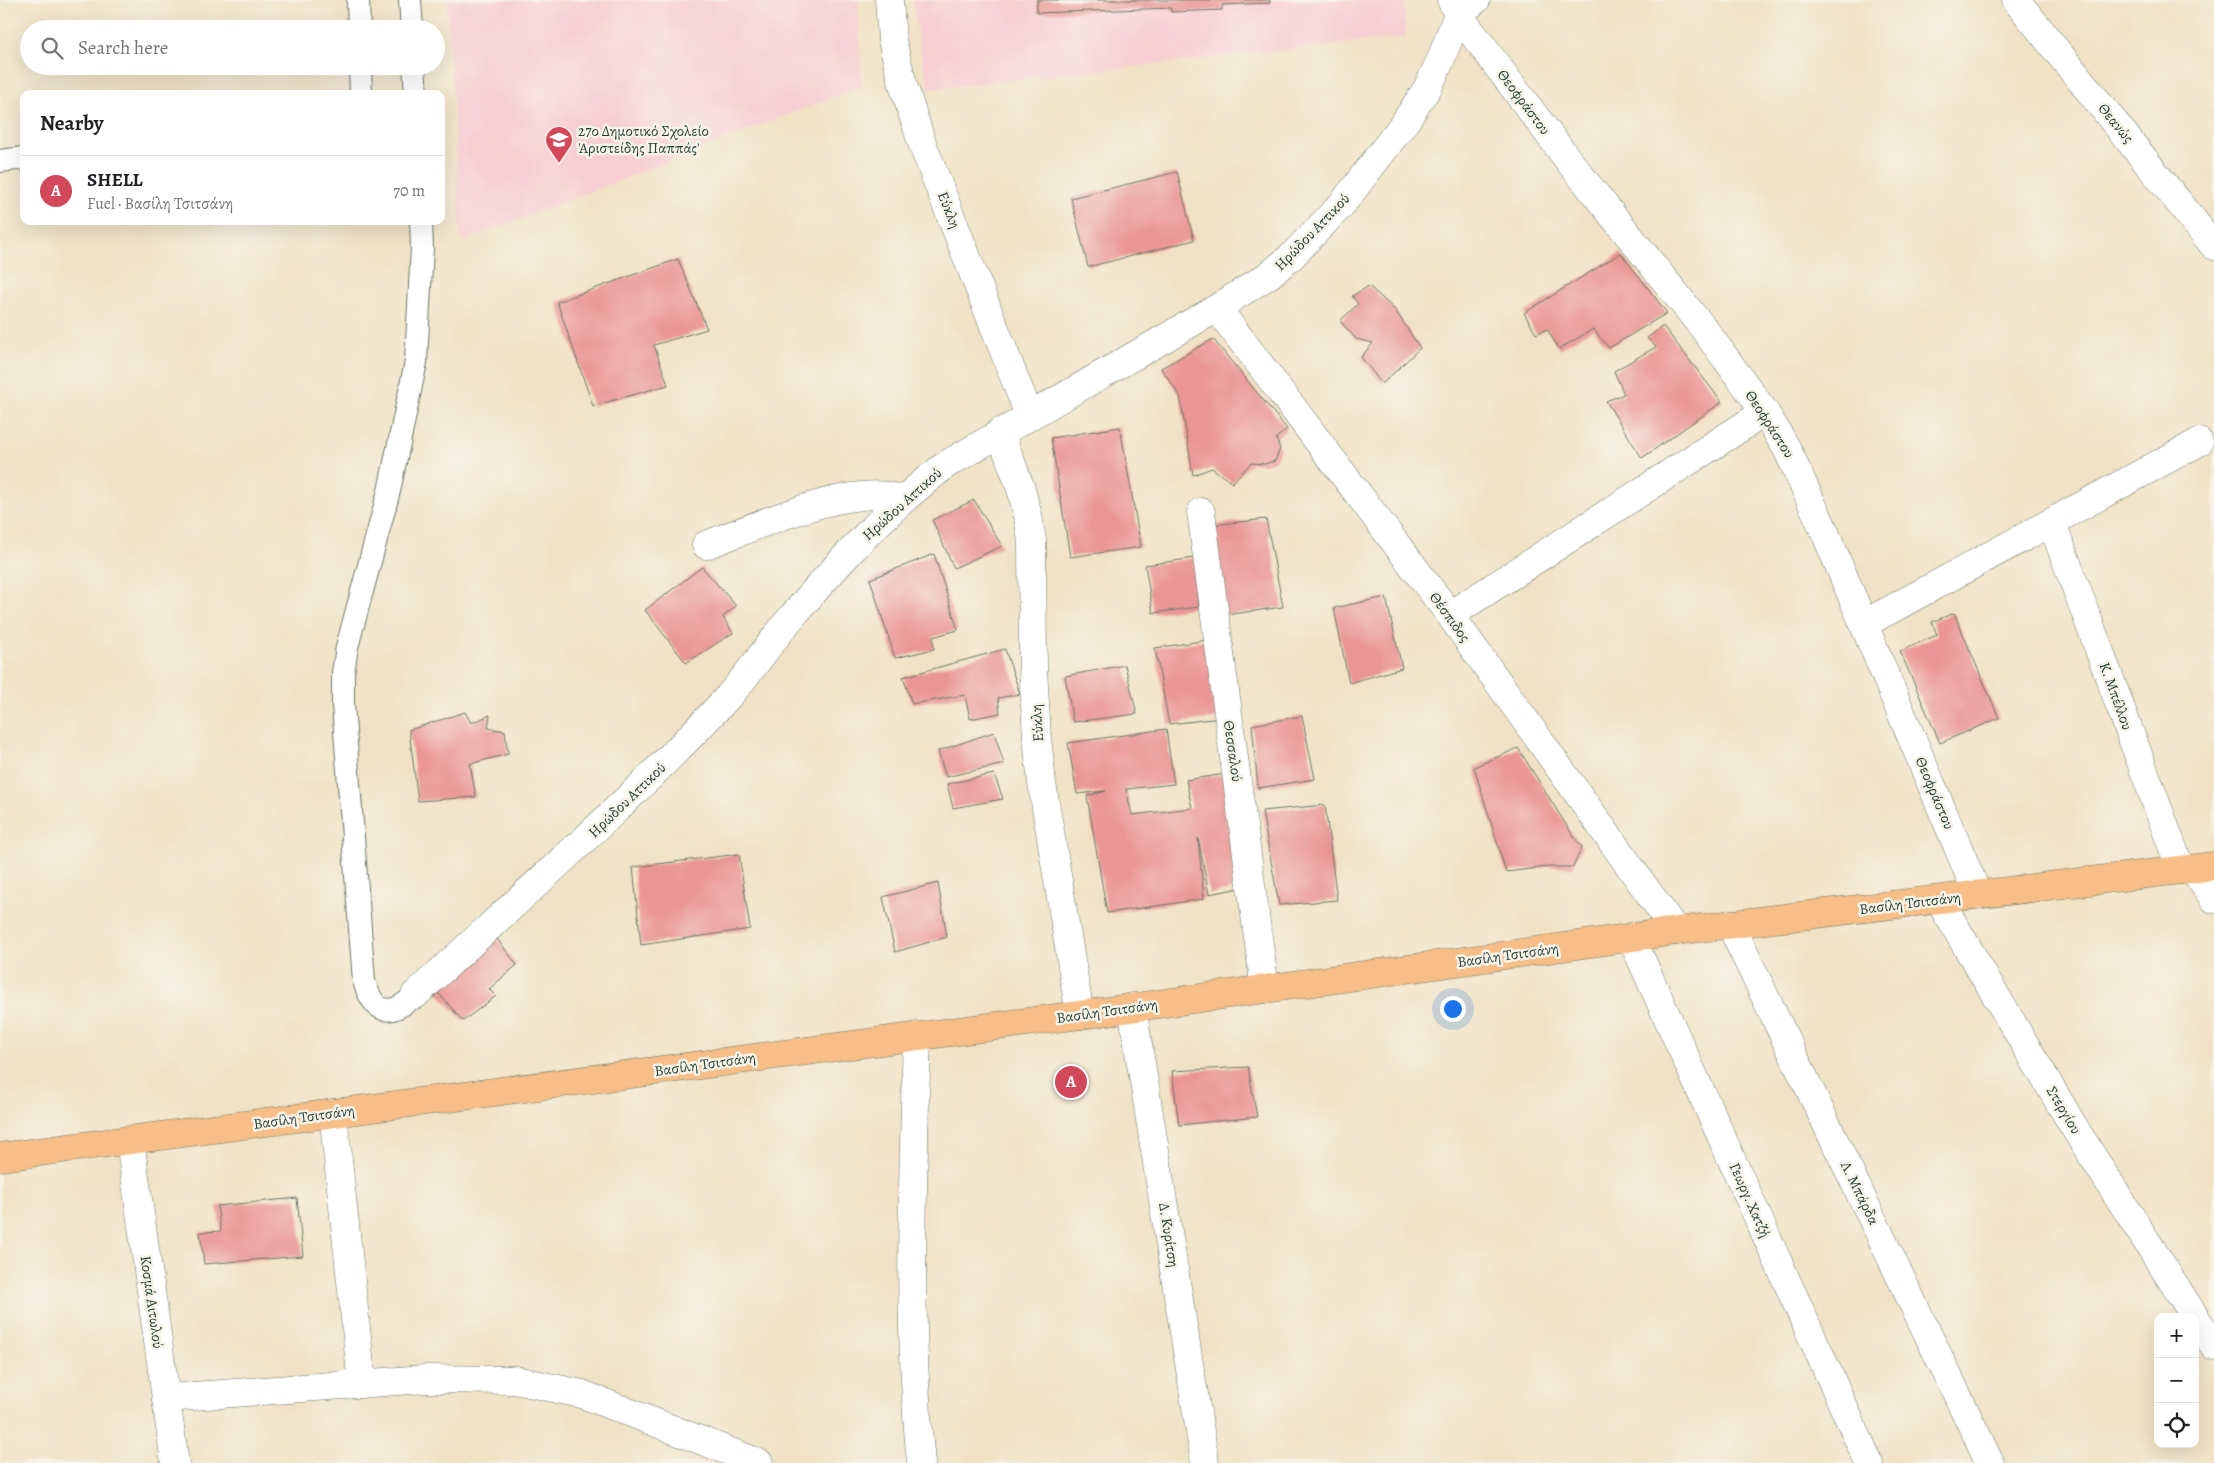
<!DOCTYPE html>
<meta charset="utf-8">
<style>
:root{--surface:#fff;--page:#f2f2f2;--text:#202124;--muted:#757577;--line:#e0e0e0;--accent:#d1495b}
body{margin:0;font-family:Alegreya,serif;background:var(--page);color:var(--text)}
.controls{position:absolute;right:15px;bottom:15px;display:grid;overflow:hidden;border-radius:10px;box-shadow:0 5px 20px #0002}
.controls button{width:45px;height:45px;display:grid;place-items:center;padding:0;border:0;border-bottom:1px solid var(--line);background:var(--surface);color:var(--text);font:25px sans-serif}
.you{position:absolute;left:1452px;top:1008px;width:18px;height:18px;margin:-12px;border:4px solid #fff;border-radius:50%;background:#1a73e8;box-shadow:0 0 0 8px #1a73e833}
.badge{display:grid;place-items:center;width:32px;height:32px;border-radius:50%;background:var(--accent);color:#fff;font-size:16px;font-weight:700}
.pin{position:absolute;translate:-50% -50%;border:2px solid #fff;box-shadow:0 1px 5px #0006}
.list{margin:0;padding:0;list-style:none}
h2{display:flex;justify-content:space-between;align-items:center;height:65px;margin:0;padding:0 20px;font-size:21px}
h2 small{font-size:16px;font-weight:400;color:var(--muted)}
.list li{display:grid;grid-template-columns:32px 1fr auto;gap:15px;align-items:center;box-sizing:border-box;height:70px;padding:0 20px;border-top:1px solid var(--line)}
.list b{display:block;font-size:19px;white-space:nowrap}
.list p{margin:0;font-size:16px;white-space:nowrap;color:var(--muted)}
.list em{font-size:16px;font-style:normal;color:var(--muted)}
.icon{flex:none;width:28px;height:28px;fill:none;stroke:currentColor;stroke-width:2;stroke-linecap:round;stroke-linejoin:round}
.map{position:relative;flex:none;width:2214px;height:1463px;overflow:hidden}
.search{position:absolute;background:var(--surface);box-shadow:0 5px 20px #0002;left:20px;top:20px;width:425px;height:55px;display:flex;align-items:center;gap:12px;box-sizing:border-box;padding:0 18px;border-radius:28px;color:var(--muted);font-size:19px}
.panel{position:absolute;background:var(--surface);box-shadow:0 5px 20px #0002;left:20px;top:90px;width:425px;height:135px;border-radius:10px}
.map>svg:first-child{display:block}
</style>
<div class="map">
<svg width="2214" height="1463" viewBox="0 0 2214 1463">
<rect width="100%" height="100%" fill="#f7f3e8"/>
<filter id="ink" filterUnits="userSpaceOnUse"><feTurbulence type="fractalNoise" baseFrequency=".02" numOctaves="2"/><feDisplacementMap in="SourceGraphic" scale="10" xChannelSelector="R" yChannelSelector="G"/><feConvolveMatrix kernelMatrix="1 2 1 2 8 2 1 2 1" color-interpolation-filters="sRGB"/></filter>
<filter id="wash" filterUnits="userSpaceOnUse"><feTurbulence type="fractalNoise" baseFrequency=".0096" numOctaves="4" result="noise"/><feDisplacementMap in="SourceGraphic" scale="20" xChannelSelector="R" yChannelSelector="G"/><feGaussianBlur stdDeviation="1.12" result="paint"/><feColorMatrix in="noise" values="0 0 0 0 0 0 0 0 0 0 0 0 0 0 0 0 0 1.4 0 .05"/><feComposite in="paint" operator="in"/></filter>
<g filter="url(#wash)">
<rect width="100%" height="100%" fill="#f1e2c5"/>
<path fill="#f7cfd3" d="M447,0H858L862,86L461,242Z
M913,0H1404L1406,37L929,89L919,46Z"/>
<g id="blocks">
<path fill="#ea9696" d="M1037,0H1270V3L1222,5V10L1171,12V8L1037,13Z
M1177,172L1194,240L1088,267L1071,198Z
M1621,253L1667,313L1609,348L1593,329L1559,349L1547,329L1536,334L1524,313Z
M678,259L707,329L654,345L668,385L593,406L557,302Z
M1369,286L1395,310L1420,348L1382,384L1361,357L1373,343L1356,339L1340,321L1358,304L1352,296Z
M1663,326L1722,402L1642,458L1606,401L1624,394L1614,371L1656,347L1647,338Z
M1213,339L1287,429L1276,438L1280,449L1275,461L1264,464L1251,463L1232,483L1212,468L1193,475L1180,396L1161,368Z
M1120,427L1141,547L1070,557L1051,438Z
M974,500L1002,546L954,568L932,520Z
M1266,519L1283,607L1225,615L1212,525Z
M934,554L958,630L933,637L934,649L895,658L870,579Z
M1195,558L1199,607L1153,613L1145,565Z
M702,567L736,606L723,617L733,633L686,663L645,610Z
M1386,597L1402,668L1349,683L1334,608Z
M1954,613L1999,718L1940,743L1900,651L1937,635L1932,622Z
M1208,640L1221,718L1169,724L1155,648Z
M1005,649L1020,694L998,698L1000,713L970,719L965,695L912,704L903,677Z
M1125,665L1137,714L1073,722L1065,676Z
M465,712L471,723L490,715L488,728L505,731L508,754L470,764L476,797L418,801L409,730Z
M1302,716L1315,779L1258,788L1252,725Z
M1166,729L1174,784L1126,789L1132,815L1192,808L1186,780L1226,774L1246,887L1209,894L1198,838L1204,899L1107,913L1087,796L1106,791L1077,794L1068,743Z
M994,732L1004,764L946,777L938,751Z
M1518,748L1570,831L1582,847L1573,867H1548L1506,872L1474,767Z
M994,774L1003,799L953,808L947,784Z
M1325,805L1337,900L1279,905L1262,811Z
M739,854L750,929L641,945L633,867Z
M938,883L947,937L895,952L883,897Z
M495,936L517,965L489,989L496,996L463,1021L433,987Z
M1248,1067L1257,1117L1179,1125L1172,1071Z
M297,1198L303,1256L204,1264L200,1232L221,1231L217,1206Z"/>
</g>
</g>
<g filter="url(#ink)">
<use href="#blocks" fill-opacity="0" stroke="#687767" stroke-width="1"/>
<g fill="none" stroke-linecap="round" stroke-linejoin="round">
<defs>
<path id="service" d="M358,0L359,29
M410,0L412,29
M360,66L361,94
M414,66L416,94
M0,161L24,158
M415,995C389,1019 374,1013 364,981L343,705V673L347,647L389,491L416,362L422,248L421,221"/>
<path id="minor" d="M889,0L892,40L902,81L922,143L1029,415
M1451,0L1458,14L1572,165L1704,329L1765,412L1787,449L1824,530L1978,895
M2016,0L2214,246
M1217,308L1450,615L1676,931
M1000,432L1021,489L1028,516L1032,541L1033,669L1037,738L1042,783L1080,1015
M1201,512L1265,989
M2052,523L2181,870
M706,545C753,528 856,480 902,500
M1450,615L1765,412
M1864,624L2199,442
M2193,869L2214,899
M1939,900L2077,1132L2195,1317
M1730,924L1990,1463
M1631,937L1869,1463
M415,995C521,897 629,803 727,698C750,673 769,644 791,618C838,563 889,507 947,464L1217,308L1269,275L1291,257L1343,203L1405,122L1428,87L1441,59L1458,14L1476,0
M1132,1007L1205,1463
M917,1036C913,1178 907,1321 921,1463
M333,1113L362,1384
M2195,1317L2214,1346
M166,1398L425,1379L515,1380L582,1394L759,1463"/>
<path id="tertiary" d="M130,1141L175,1463"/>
<path id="primary" d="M0,1157L1080,1015L1676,931L2214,866"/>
</defs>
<use href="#service" stroke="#687767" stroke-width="24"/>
<use href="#minor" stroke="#687767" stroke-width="29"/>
<use href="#tertiary" stroke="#687767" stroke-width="29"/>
<use href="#primary" stroke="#687767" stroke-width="29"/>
<use href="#service" stroke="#fff" stroke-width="22"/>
<use href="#minor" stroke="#fff" stroke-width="28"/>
<use href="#tertiary" stroke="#fff" stroke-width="28"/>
<use href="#primary" stroke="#f7be87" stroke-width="28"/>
</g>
</g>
<defs>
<symbol id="school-pin" viewBox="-11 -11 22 30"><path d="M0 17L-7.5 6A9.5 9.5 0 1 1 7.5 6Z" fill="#d1495b" stroke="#f7f3e8"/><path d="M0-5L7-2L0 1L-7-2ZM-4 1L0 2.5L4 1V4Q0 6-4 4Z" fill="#fff"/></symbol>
</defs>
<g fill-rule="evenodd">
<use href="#school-pin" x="543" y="124" width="32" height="43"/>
</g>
<g text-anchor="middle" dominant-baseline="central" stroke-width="5" stroke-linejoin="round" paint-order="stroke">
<g font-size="15" fill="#1f3d34" stroke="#f7f3e8">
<text transform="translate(1524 102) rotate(53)">Θεοφράστου</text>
<text transform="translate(2116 123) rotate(51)">Θεανώς</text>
<text transform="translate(949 210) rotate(69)">Εύκλη</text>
<text transform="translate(1312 232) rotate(-46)">Ηρώδου Αττικού</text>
<text transform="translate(1770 424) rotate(57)">Θεοφράστου</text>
<text transform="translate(902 504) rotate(-42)">Ηρώδου Αττικού</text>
<text transform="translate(1450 617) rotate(54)">Θέσπιδος</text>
<text transform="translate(2116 696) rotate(70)">Κ. Μπέλλου</text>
<text transform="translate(1037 723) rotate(-94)">Εύκλη</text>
<text transform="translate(1233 751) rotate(82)">Θεσσαλού</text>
<text transform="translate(1935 793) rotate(67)">Θεοφράστου</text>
<text transform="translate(627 800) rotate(-44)">Ηρώδου Αττικού</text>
<text transform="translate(1910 903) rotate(-7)">Βασίλη Τσιτσάνη</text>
<text transform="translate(1508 955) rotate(-8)">Βασίλη Τσιτσάνη</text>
<text transform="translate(1107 1011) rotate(-8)">Βασίλη Τσιτσάνη</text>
<text transform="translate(705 1064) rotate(-8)">Βασίλη Τσιτσάνη</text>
<text transform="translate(2064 1110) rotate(59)">Στεργίου</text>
<text transform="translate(304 1117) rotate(-8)">Βασίλη Τσιτσάνη</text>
<text transform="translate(1860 1193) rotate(64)">Λ. Μπάρδα</text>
<text transform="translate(1750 1200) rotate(66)">Γεωργ. Χατζή</text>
<text transform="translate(1169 1235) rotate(81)">Δ. Κυρίτση</text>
<text transform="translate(152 1302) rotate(82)">Κοσμά Αιτωλού</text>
</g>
<g font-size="15" fill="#1f3d34" stroke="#f7f3e8" text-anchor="start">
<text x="578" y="131">27ο Δημοτικό Σχολείο<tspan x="578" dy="17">'Αριστείδης Παππάς'</tspan></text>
</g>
</g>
</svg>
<div class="controls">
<button>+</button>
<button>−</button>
<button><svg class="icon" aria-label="locate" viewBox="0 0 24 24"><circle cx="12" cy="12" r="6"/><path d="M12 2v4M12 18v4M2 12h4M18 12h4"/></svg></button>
</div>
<div class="you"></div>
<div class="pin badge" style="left:1071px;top:1082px">A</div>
<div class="search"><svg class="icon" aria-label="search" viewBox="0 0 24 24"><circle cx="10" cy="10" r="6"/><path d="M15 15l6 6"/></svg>Search here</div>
<section class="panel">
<h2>Nearby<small></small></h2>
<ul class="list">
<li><span class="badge">A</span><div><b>SHELL</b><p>Fuel · Βασίλη Τσιτσάνη</p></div><em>70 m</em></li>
</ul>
</section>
</div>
